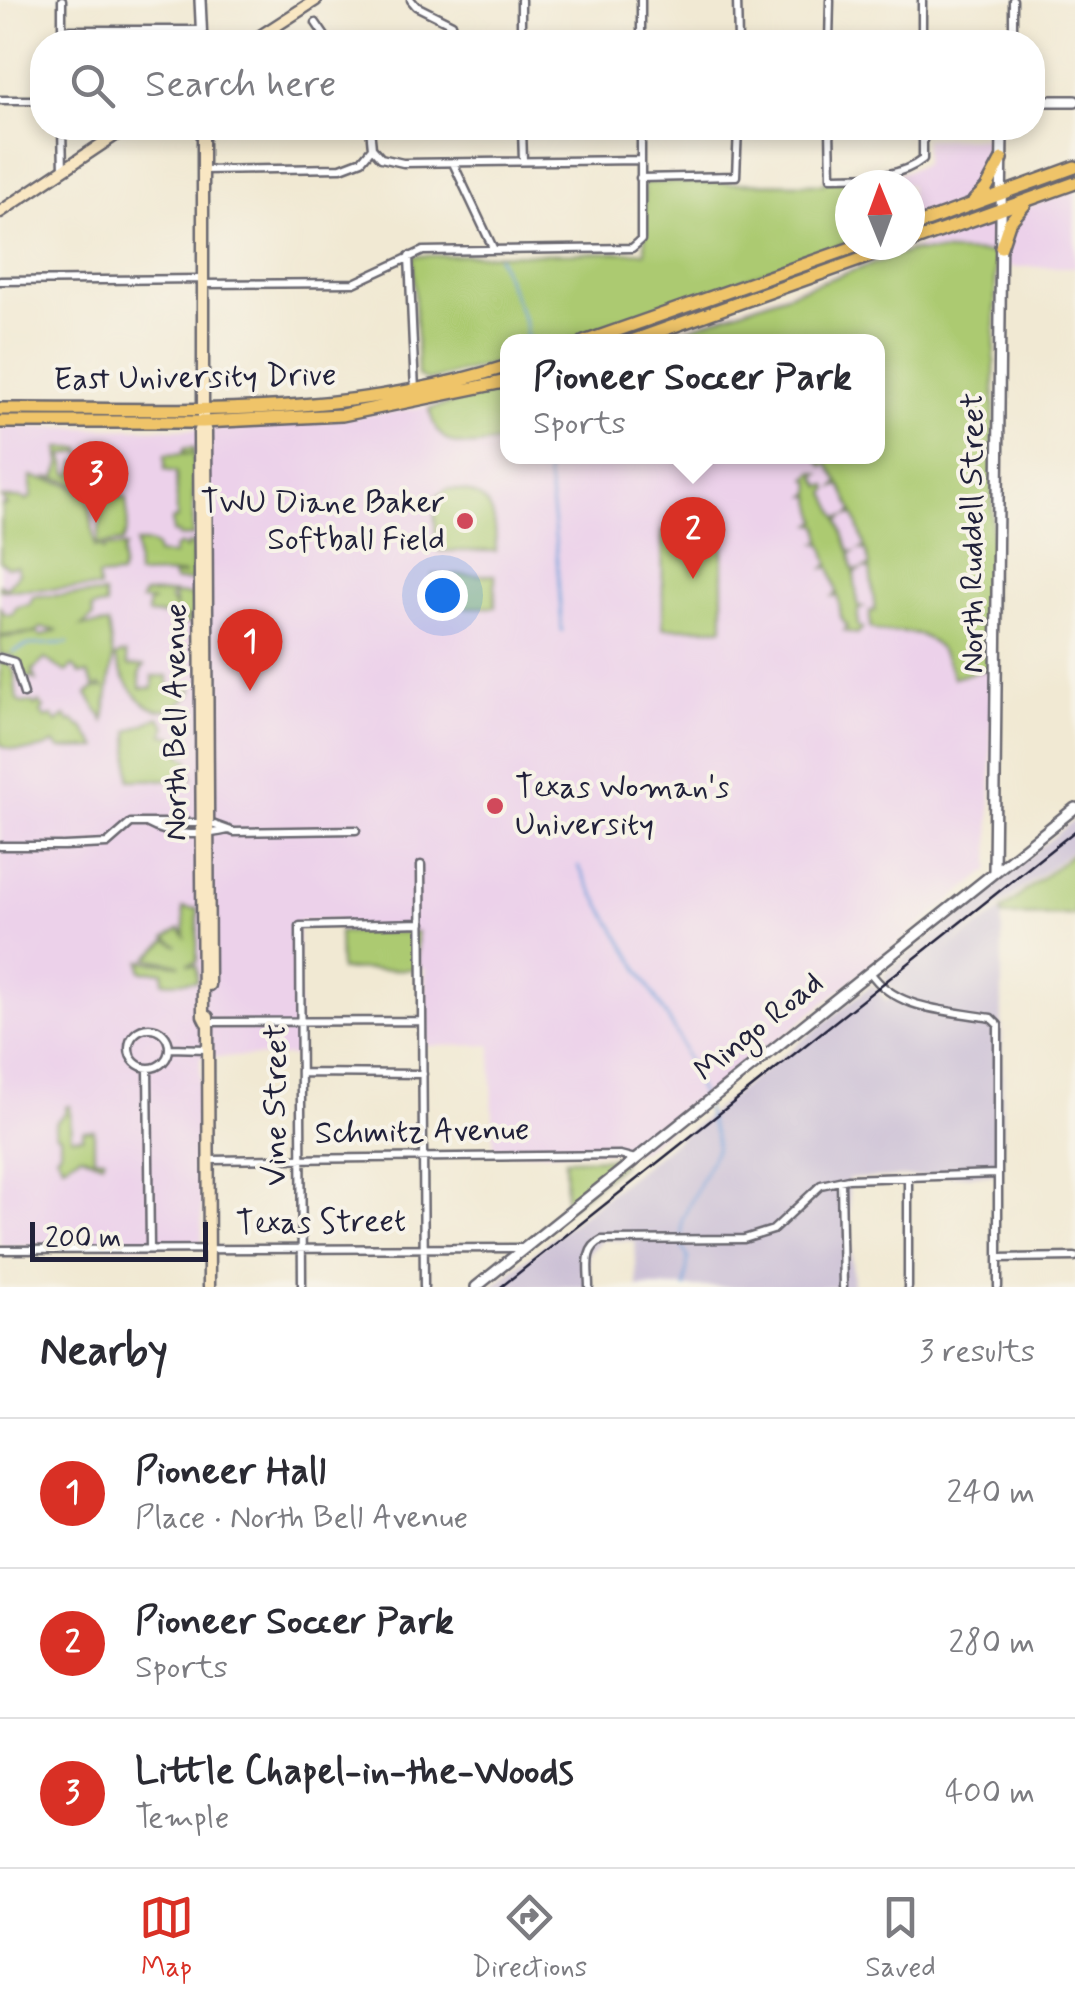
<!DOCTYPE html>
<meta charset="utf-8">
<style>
:root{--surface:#fff;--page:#f7f7f7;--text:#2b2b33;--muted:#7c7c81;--line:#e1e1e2;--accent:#d93025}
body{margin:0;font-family:Mynerve,sans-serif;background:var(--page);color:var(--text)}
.compass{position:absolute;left:835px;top:170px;width:90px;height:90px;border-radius:50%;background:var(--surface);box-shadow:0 5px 15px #0003;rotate:359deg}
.scale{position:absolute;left:30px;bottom:25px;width:178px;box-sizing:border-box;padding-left:10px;border:5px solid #22223b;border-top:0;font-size:28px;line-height:35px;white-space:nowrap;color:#22223b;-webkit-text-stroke:8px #f7f3e8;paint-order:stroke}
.you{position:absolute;left:442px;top:595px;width:35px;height:35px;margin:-25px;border:8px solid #fff;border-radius:50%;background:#1a73e8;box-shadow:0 0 0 15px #1a73e833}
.badge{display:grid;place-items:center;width:65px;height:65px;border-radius:50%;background:var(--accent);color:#fff;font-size:32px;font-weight:700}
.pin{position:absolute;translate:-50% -82px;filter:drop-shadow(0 2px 5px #0008)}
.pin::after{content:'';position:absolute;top:52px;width:35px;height:30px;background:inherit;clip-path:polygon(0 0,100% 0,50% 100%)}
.popup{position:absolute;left:500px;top:334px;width:385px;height:130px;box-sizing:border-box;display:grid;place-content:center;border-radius:20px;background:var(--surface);filter:drop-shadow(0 2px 8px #0005);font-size:32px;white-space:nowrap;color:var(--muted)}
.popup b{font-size:38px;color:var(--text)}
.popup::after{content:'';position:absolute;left:50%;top:100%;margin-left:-20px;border:20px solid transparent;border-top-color:var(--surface)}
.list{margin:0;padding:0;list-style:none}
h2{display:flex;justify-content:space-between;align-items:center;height:130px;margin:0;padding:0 40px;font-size:42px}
h2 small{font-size:32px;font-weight:400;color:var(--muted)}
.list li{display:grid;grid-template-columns:65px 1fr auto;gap:30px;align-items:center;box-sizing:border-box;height:150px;padding:0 40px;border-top:2px solid var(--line)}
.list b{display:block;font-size:38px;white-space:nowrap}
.list p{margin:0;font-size:32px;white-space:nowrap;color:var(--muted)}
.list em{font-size:32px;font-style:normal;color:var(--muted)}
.icon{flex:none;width:55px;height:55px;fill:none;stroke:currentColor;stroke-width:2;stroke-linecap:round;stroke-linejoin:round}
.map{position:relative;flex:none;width:1075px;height:1287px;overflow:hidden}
.search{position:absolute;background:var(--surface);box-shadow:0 5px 15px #0003;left:30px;right:30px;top:30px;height:110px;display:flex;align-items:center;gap:25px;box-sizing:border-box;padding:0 35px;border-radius:40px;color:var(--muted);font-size:38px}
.sheet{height:580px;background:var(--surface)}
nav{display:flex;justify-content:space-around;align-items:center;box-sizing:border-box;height:140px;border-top:2px solid var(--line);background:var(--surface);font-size:28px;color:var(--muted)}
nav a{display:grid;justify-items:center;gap:5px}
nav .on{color:var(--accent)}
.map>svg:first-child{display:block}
</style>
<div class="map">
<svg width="1075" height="1287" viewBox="0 0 1075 1287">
<rect width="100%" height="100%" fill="#f7f3e8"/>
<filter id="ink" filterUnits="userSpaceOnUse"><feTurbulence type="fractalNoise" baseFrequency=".01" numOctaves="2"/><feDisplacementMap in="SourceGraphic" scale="20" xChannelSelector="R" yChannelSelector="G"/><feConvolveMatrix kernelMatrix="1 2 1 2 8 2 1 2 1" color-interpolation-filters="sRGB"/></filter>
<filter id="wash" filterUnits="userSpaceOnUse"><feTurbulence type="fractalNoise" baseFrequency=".0048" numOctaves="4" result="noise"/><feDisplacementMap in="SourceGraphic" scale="40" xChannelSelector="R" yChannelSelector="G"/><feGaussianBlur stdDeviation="2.25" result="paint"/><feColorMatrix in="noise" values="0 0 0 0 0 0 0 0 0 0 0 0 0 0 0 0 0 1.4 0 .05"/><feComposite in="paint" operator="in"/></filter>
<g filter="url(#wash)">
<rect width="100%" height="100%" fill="#f1e9d3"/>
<path fill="#ecd1ea" d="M996,138L992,173L972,198L910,220V185H882V180L924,164L925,139Z
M1075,190V267H1004L1009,228L1028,207Z
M986,222L996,231L990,869L642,1150L494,1153L491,1045L426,1046L425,968L340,970L339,920L298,921L299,1056L200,1057L202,1245L0,1246V427L197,429L317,422L425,407L508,386V456H878V342L644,341Z"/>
<path fill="#cbbfd5" d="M1075,819V848L940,953L1002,910V1174L848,1179L853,1287H637L635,1241L602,1240L588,1253L589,1287H491L873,984L887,1002L895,989L887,985L883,975Z"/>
<path fill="#acca71" stroke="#677656" stroke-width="2.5" d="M873,179V185H850V242L565,341L508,342V360L427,381L418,376L413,256L645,252L644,182L824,184L825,180Z
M910,251L996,253L990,664L988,669L953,678C946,651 931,632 901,632C888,632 881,634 870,627V611H875L870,569L865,568L870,566L866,550L861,549L865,547L854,514L849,515L853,511L841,485L835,487L839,482L828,464L823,466L816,457L878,456V342L652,341Z
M508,388V441C470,446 440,456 429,409Z
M59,448H81V452L63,455L68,474L72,475L77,462L83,464V454H126L125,472L112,479L113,490L121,491V495L111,497L126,498C126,508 132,527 122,542L97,545L102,508L96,507V502L110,500L101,498V495H90L68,481L46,477L56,478L61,464Z
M184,448H194L193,536L178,537V533H173L172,520L177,519L176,472L165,470V455L193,454L182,453Z
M814,472L820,474L816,477L822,487L827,485L829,489L826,493L838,518L843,517L839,521L849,551L854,552L850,554L853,570H859L854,573L858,606L863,607L858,610V626L863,628L857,634L844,631L847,627L841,617L838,596H833L837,593L830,567L825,568L829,564L823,544L818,543L822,541L819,525L813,524L818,521L812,496H808L812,493L811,480L807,479Z
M31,477L67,484L89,498L95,547H102L103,551L106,547H125C119,557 126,565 120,575L98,577L99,588L0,590V584L6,588L19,573L17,566L7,567L0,561L2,505H7L2,498H23L26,501L31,497Z
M448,489C493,491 496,514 496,551H439L436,548L434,498Z
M662,531H723V628H663Z
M136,543H149L156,547L157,554L174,555V548L180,544L186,549L187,544H193V581H174L173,576L185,574L137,575Z
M433,575H495V607L433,608Z
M174,593L170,598L176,610L174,594L194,595L193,620L183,615L193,624L181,623V617L148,614V602H154L141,600L144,594Z
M104,594L106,606L92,608L93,617L82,626L108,624L113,658L104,721L87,694L93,689L103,688L100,685L95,688L88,674H80L73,666L66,672L45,659L32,671L36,680L29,677L22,682L19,663L9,655H0V638L37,633L41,636L58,630L41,628L37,632L0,636V607L5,614H13L16,607L30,604L33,596Z
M121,654H126L128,666H144L140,672V688H153V676H168L169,688H193L191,694C185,699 177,706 170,709C144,718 122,678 115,657Z
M0,662H7L14,670L17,700L21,703L32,702L35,706L39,702L44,708L41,712L45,718L52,716L57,722L65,716L70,722L73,720L80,727L82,726L98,748L60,749L54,743C43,751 14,755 0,744Z
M159,717L166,726L164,735L174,737L182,748L181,755L188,759L192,779L130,780L129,731Z
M1075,851V915L1002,916V910Z
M183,908L198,909L197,962L187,964L197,966V981L163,982V972L141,971V961L181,965L148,958L167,940L178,946L166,938L180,929L185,936Z
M339,932H417V969L340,970Z
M70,1106L71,1137H83V1131L94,1130V1157L104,1158L102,1163L81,1155L63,1165L56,1155L60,1151V1136L55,1134V1123L65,1113L66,1107Z
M619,1158L622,1159L621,1165L566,1209L565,1159Z"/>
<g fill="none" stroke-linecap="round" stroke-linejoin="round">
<path stroke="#72a1db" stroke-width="2.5" d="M498,257L525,323L527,342
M544,456C555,514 558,574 562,631
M13,652L29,645L68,643
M578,866L678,1036L703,1100
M682,1235V1220L716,1149C718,1133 707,1123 706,1108
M682,1245L688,1258L685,1287"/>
</g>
</g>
<g filter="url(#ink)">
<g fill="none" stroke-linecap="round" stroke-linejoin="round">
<defs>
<path id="minor" d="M411,0L416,6L452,24L456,42
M641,0V42
M737,0L738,42
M922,0V42
M1013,0V42
M316,23L329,42
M62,30H202
M62,42V0
M521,42V0
M829,42L830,0
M0,100H42
M62,128L63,170
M370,128L372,148
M522,128L523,161
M830,128L831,177C862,176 897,180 923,159V128
M372,148L381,158L403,163L641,160
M453,163L494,250
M202,170L341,168L362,160L372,148
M640,178L736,176L738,128
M409,256L415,391
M0,281L202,279
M202,284L354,283L423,251L632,248L641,240V128
M0,658L14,662L24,694
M148,824C169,836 204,836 228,830
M0,846H61
M64,846L107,844L131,823H209L234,832L356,830
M421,865L424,1287
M870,972C896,1011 948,1010 991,1018L998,1025V1287
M209,1022L422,1021
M129 1048a20 20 0 1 1 40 0a20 20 0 1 1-40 0Z
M169,1048L207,1049
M148,1068L150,1249
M301,1073L423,1074
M209,1160L620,1155L635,1159
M908,1178V1287
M841,1181L843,1287
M0,1250L522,1248
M998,1258L1075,1257
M302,1287L300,926L422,923
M589,1287C589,1269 583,1249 602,1240L744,1239L773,1230L821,1185L848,1179L997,1174"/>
<path id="tertiary" d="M200,0L202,42
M1032,101H1075
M994,873L1002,128
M476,1287L1075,808"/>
<path id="secondary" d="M251,42L316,0
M203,128V422L199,433L203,1016L206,1022
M0,212L126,128
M203,423L206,432L209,985
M208,1017L209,1287"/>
<path id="primary" d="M974,201L986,189L1002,159
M910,227L1075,167
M910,242L1075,183
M1001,247L1009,223L1025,204
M584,342L860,245
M629,342L901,245
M0,409C177,408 336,421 508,366
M0,422H203L342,415L508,381"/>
</defs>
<use href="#minor" stroke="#6a6870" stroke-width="11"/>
<use href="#tertiary" stroke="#6a6870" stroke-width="14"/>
<use href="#secondary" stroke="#6a6870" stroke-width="15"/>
<use href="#primary" stroke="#6a6870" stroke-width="16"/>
<use href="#minor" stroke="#fff" stroke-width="6"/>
<use href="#tertiary" stroke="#fff" stroke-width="9"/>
<use href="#secondary" stroke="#f9e7c3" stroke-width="10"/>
<use href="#primary" stroke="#efc469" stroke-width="11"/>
<path stroke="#22223b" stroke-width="2.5" d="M501,1287L1075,831"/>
</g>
</g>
<g fill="#d1495b" stroke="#f7f3e8" stroke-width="4">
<circle cx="465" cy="521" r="10"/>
<circle cx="495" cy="806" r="10"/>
</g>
<g text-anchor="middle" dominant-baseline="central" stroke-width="8" stroke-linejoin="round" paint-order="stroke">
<g font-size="32" fill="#22223b" stroke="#f7f3e8">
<text transform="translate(195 378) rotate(-1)">East University Drive</text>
<text transform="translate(973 533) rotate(-90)">North Ruddell Street</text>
<text transform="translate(176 722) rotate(-90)">North Bell Avenue</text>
<text transform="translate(759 1027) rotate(-39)">Mingo Road</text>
<text transform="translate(276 1105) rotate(-90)">Vine Street</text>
<text transform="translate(422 1132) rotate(-1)">Schmitz Avenue</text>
<text transform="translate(321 1223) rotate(-1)">Texas Street</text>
</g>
<g font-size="32" fill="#22223b" stroke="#f7f3e8" text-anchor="end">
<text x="445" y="503">TWU Diane Baker<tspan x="445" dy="37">Softball Field</tspan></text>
<text x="515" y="788" text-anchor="start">Texas Woman's<tspan x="515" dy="37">University</tspan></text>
</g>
</g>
</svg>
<svg class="compass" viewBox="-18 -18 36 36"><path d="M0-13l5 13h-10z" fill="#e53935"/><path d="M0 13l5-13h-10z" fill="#7c7c81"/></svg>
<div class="scale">200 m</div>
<div class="you"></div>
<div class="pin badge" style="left:250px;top:691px">1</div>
<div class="pin badge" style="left:693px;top:579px">2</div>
<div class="popup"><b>Pioneer Soccer Park</b>Sports</div>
<div class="pin badge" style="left:96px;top:523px">3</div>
<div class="search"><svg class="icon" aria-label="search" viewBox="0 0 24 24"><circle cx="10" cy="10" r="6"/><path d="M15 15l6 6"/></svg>Search here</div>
</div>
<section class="sheet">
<h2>Nearby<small>3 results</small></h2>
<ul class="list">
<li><span class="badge">1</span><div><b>Pioneer Hall</b><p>Place · North Bell Avenue</p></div><em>240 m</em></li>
<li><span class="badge">2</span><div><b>Pioneer Soccer Park</b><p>Sports</p></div><em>280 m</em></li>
<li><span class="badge">3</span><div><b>Little Chapel-in-the-Woods</b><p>Temple</p></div><em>400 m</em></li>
</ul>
</section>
<nav>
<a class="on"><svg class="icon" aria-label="map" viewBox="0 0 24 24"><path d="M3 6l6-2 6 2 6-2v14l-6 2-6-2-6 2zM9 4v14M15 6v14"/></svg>Map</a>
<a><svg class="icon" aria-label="directions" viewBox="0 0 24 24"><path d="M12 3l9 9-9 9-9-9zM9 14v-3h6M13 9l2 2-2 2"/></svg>Directions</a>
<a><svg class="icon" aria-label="saved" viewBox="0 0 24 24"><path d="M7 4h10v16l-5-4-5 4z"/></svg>Saved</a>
</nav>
